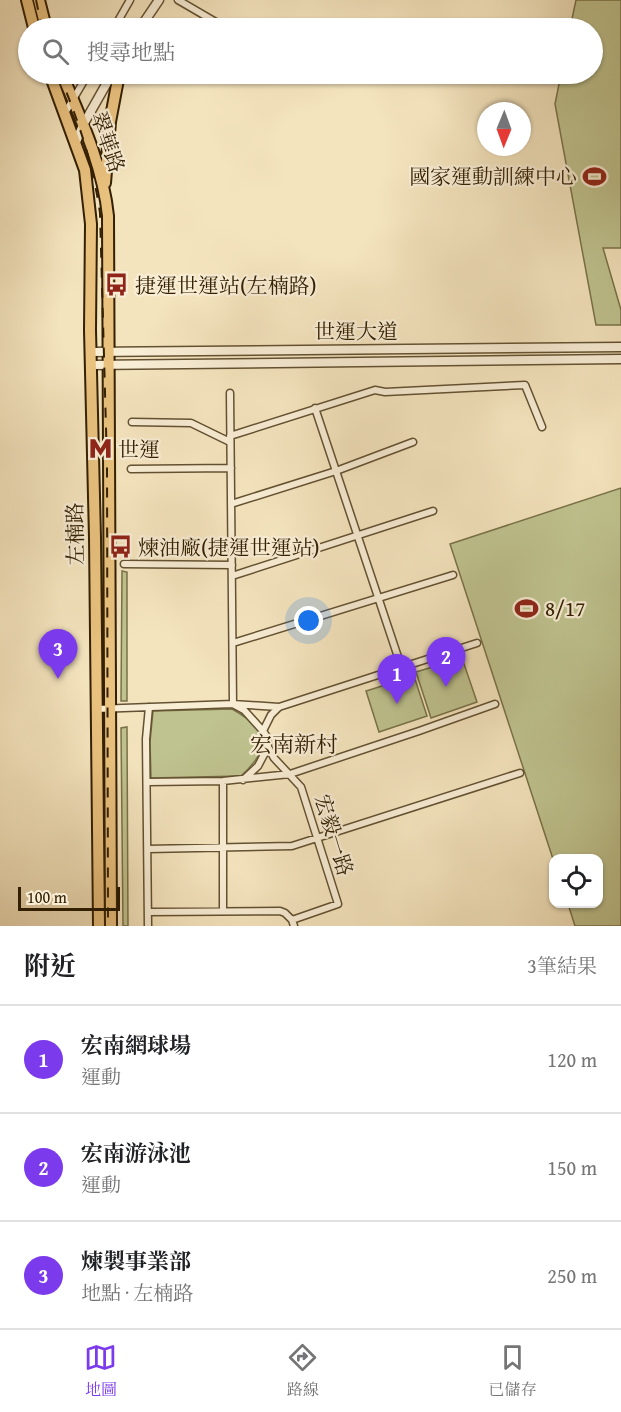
<!DOCTYPE html>
<html lang="zh-TW">
<meta charset="utf-8">
<style>
:root{--surface:#fff;--page:#f6f6f6;--text:#202124;--muted:#757577;--line:#e0e0e0;--accent:#7c3aed}
body{margin:0;font-family:"Gentium Book Plus","Noto Serif TC",serif;background:var(--page);color:var(--text)}
.controls{position:absolute;right:18px;bottom:18px;display:grid;overflow:hidden;border-radius:12px;box-shadow:0 2px 4px #0004}
.controls button{width:54px;height:54px;display:grid;place-items:center;padding:0;border:0;border-bottom:2px solid var(--line);background:var(--surface);color:var(--text);font:30px sans-serif}
.compass{position:absolute;left:477px;top:102px;width:54px;height:54px;border-radius:50%;background:var(--surface);box-shadow:0 2px 4px #0004;rotate:181deg}
.scale{position:absolute;left:18px;bottom:15px;width:102px;box-sizing:border-box;padding-left:6px;border:3px solid #332002;border-top:0;font-size:16px;line-height:21px;white-space:nowrap;color:#332002;-webkit-text-stroke:4px #f8edd5;paint-order:stroke}
.you{position:absolute;left:309px;top:621px;width:21px;height:21px;margin:-15px;border:4px solid #fff;border-radius:50%;background:#1a73e8;box-shadow:0 0 0 9px #1a73e833}
.badge{display:grid;place-items:center;width:39px;height:39px;border-radius:50%;background:var(--accent);color:#fff;font-size:20px;font-weight:700}
.pin{position:absolute;translate:-50% -50px;filter:drop-shadow(0 2px 3px #0008)}
.pin::after{content:'';position:absolute;top:32px;width:21px;height:18px;background:inherit;clip-path:polygon(0 0,100% 0,50% 100%)}
.list{margin:0;padding:0;list-style:none}
h2{display:flex;justify-content:space-between;align-items:center;height:78px;margin:0;padding:0 24px;font-size:26px}
h2 small{font-size:20px;font-weight:400;color:var(--muted)}
.list li{display:grid;grid-template-columns:39px 1fr auto;gap:18px;align-items:center;box-sizing:border-box;height:108px;padding:0 24px;border-top:2px solid var(--line)}
.list b{display:block;font-size:22px;white-space:nowrap}
.list p{margin:0;font-size:20px;white-space:nowrap;color:var(--muted)}
.list em{font-size:20px;font-style:normal;color:var(--muted)}
.icon{flex:none;width:33px;height:33px;fill:none;stroke:currentColor;stroke-width:2;stroke-linecap:round;stroke-linejoin:round}
.map{position:relative;flex:none;width:621px;height:926px;overflow:hidden}
.search{position:absolute;background:var(--surface);box-shadow:0 2px 4px #0004;left:18px;right:18px;top:18px;height:66px;display:flex;align-items:center;gap:15px;box-sizing:border-box;padding:0 21px;border-radius:33px;color:var(--muted);font-size:22px}
.sheet{height:402px;background:var(--surface)}
nav{display:flex;justify-content:space-around;align-items:center;box-sizing:border-box;height:84px;border-top:2px solid var(--line);background:var(--surface);font-size:16px;color:var(--muted)}
nav a{display:grid;justify-items:center;gap:3px}
nav .on{color:var(--accent)}
.map>svg:first-child{display:block}
</style>
<div class="map">
<svg width="621" height="926" viewBox="0 0 621 926">
<rect width="100%" height="100%" fill="#f4e4be"/>
<filter id="stains"><feTurbulence type="fractalNoise" baseFrequency=".00333" numOctaves="4"/><feColorMatrix values="0 0 0 0 .2 0 0 0 0 .09 0 0 0 0 .02 0 0 0 .5 -.17"/></filter>
<radialGradient id="worn" r=".72"><stop offset=".6" stop-color="#630" stop-opacity="0"/><stop offset="1" stop-color="#630" stop-opacity=".3"/></radialGradient>
<path fill="#bfc38f" stroke="#797248" stroke-width="1.5" d="M576,0H621V248H603L621,310V325H596L555,104L561,74H592V28H570Z
M621,488V926H575L568,904H598V858L553,859L450,544Z
M122,571L127,572V701H121Z
M462,658L477,702L431,718L416,672Z
M414,676L427,716L379,732L366,691Z
M232,709C269,729 272,748 241,776L151,778L150,742L153,711Z
M127,727L128,926H123L121,728Z"/>
<g fill="none" stroke-linecap="round" stroke-linejoin="round">
<defs>
<path id="minor" d="M178,0L226,28
M146,19L161,28
M114,28L130,0
M65,113L88,74
M230,393L233,704L279,707
M315,408L402,669
M132,422L191,423L230,442
M230,436L375,390L385,392L525,385L542,427
M131,469L231,468
M231,504L336,471L413,442
M124,564L232,565
M232,576L433,511
M233,643L453,575
M96,709L233,704L244,710L263,731L267,737L268,747L274,758L301,787L338,904L292,920L294,926
M263,731L271,715L279,707L477,643
M243,780L258,766L268,747
M223,781V911
M148,782L223,781L290,774L419,731L495,704
M148,849L292,846L520,773
M148,912L280,911L285,913L292,920
M148,926L146,739L149,707"/>
<path id="tertiary" d="M140,28L159,0
M76,142L83,125L112,74
M90,352L621,347
M91,365L621,359"/>
<path id="primary" d="M27,0L34,28
M39,0L46,28
M50,74L85,170L91,224L90,330L95,538L99,926
M62,74C81,119 103,166 108,216L111,926
M105,183L110,122L119,74"/>
</defs>
<use href="#minor" stroke="#635131" stroke-width="9"/>
<use href="#tertiary" stroke="#635131" stroke-width="11"/>
<use href="#primary" stroke="#332002" stroke-width="14"/>
<use href="#minor" stroke="#f8edd5" stroke-width="6"/>
<use href="#tertiary" stroke="#f8edd5" stroke-width="8"/>
<use href="#primary" stroke="#eac27f" stroke-width="10"/>
<path stroke="#332002" stroke-width="2" stroke-dasharray="10 10" stroke-linecap="butt" d="M36,0L42,28
M59,74C78,119 93,164 100,213L107,464L108,926"/>
</g>
<defs>
<symbol id="stadium-bare" viewBox="-9 -9 18 18"><path d="M0-5a6.5 5 0 1 0 0 10a6.5 5 0 1 0 0-10ZM-3.5-1.8h7v3.6h-7Z" fill="#8f2418" stroke="#f8edd5" stroke-width="2.5" paint-order="stroke"/></symbol>
<symbol id="bus-bare" viewBox="-9 -9 18 18"><path d="M-5-6H5V4H4V6H2V4H-2V6H-4V4H-5ZM-3.5-4V0h7V-4ZM-3.5 1.2v1.5H-2V1.2ZM2 1.2v1.5H3.5V1.2Z" fill="#8f2418" stroke="#f8edd5" stroke-width="2.5" paint-order="stroke"/></symbol>
<symbol id="metro-bare" viewBox="-9 -9 18 18"><path d="M-5.5 5V-5H-3L0 0L3-5H5.5V5H3V-.5L0 4L-3-.5V5Z" fill="#8f2418" stroke="#f8edd5" stroke-width="2.5" paint-order="stroke"/></symbol>
</defs>
<g fill-rule="evenodd">
<use href="#stadium-bare" x="578" y="160" width="33" height="33"/>
<use href="#bus-bare" x="100" y="268" width="33" height="33"/>
<use href="#metro-bare" x="84" y="432" width="33" height="33"/>
<use href="#bus-bare" x="104" y="530" width="33" height="33"/>
<use href="#stadium-bare" x="510" y="592" width="33" height="33"/>
</g>
<g text-anchor="middle" dominant-baseline="central" stroke-width="4.5" stroke-linejoin="round" paint-order="stroke">
<g font-size="21" fill="#332002" stroke="#f8edd5">
<text transform="translate(108 142) rotate(71)">翠華路</text>
<text x="356" y="331">世運大道</text>
<text transform="translate(75 534) rotate(-91)">左楠路</text>
<text transform="translate(334 835) rotate(73)">宏毅一路</text>
</g>
<g font-size="21" fill="#332002" stroke="#f8edd5" text-anchor="start">
<text x="577" y="176" text-anchor="end">國家運動訓練中心</text>
<text x="135" y="285">捷運世運站(左楠路)</text>
<text x="118" y="449">世運</text>
<text x="138" y="547">煉油廠(捷運世運站)</text>
<text x="545" y="608">8/17</text>
</g>
<g font-size="22" fill="#332002" stroke="#f8edd5">
<text x="294" y="744">宏南新村</text>
</g>
</g>
<rect width="100%" height="100%" filter="url(#stains)"/>
<rect width="100%" height="100%" fill="url(#worn)"/>
</svg>
<div class="controls">
<button><svg class="icon" aria-label="locate" viewBox="0 0 24 24"><circle cx="12" cy="12" r="6"/><path d="M12 2v4M12 18v4M2 12h4M18 12h4"/></svg></button>
</div>
<svg class="compass" viewBox="-18 -18 36 36"><path d="M0-13l5 13h-10z" fill="#e53935"/><path d="M0 13l5-13h-10z" fill="#757577"/></svg>
<div class="scale">100 m</div>
<div class="you"></div>
<div class="pin badge" style="left:397px;top:704px">1</div>
<div class="pin badge" style="left:446px;top:687px">2</div>
<div class="pin badge" style="left:58px;top:679px">3</div>
<div class="search"><svg class="icon" aria-label="search" viewBox="0 0 24 24"><circle cx="10" cy="10" r="6"/><path d="M15 15l6 6"/></svg>搜尋地點</div>
</div>
<section class="sheet">
<h2>附近<small>3筆結果</small></h2>
<ul class="list">
<li><span class="badge">1</span><div><b>宏南網球場</b><p>運動</p></div><em>120 m</em></li>
<li><span class="badge">2</span><div><b>宏南游泳池</b><p>運動</p></div><em>150 m</em></li>
<li><span class="badge">3</span><div><b>煉製事業部</b><p>地點 · 左楠路</p></div><em>250 m</em></li>
</ul>
</section>
<nav>
<a class="on"><svg class="icon" aria-label="map" viewBox="0 0 24 24"><path d="M3 6l6-2 6 2 6-2v14l-6 2-6-2-6 2zM9 4v14M15 6v14"/></svg>地圖</a>
<a><svg class="icon" aria-label="directions" viewBox="0 0 24 24"><path d="M12 3l9 9-9 9-9-9zM9 14v-3h6M13 9l2 2-2 2"/></svg>路線</a>
<a><svg class="icon" aria-label="saved" viewBox="0 0 24 24"><path d="M7 4h10v16l-5-4-5 4z"/></svg>已儲存</a>
</nav>
